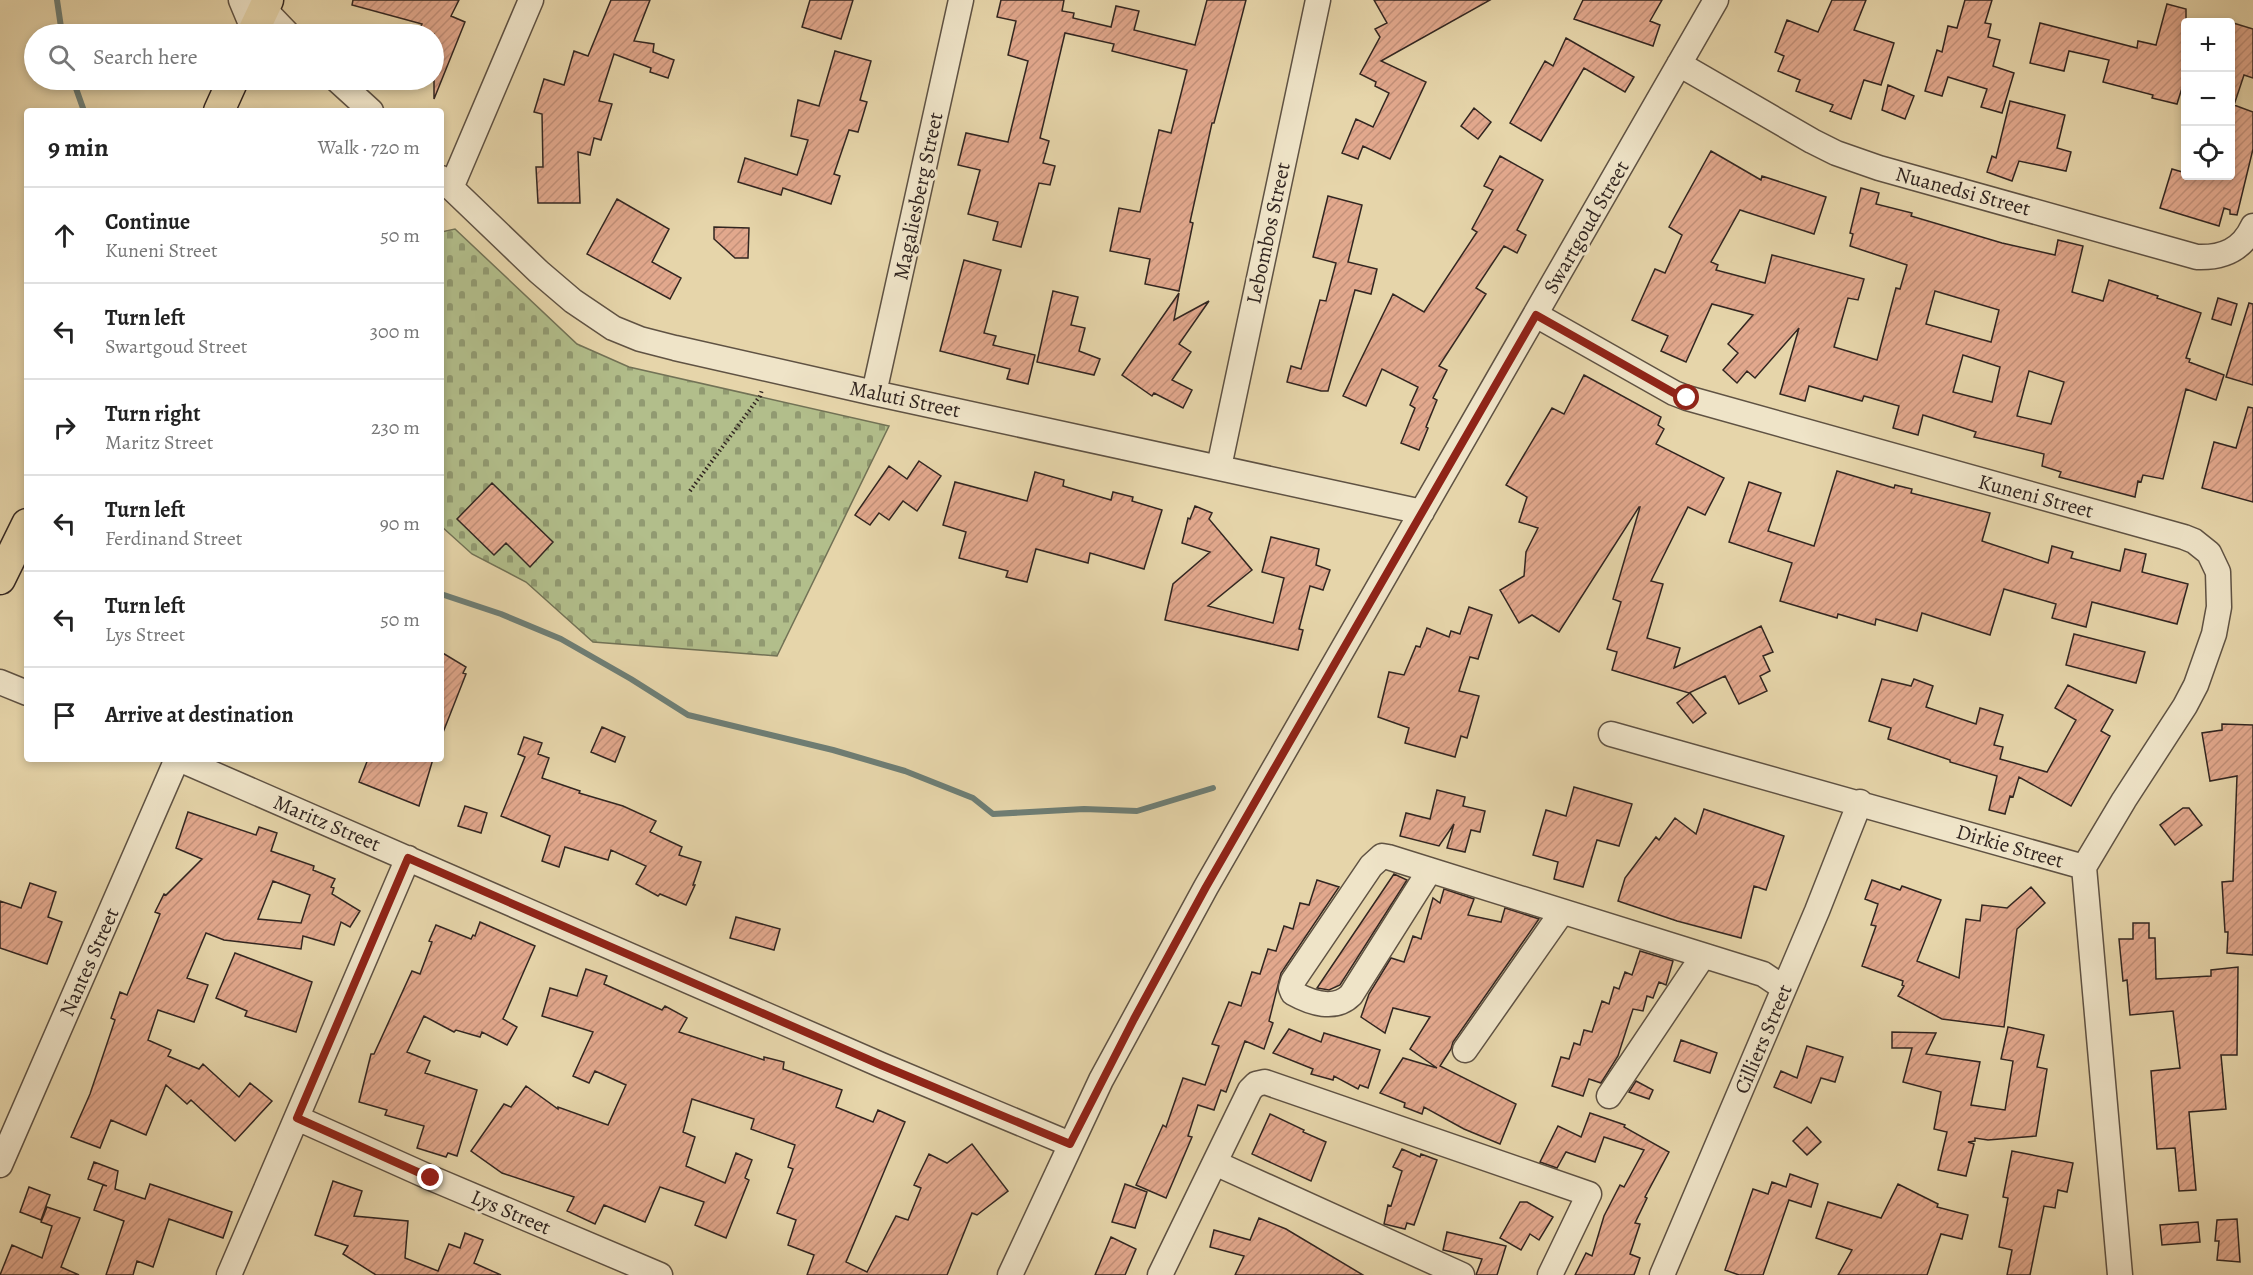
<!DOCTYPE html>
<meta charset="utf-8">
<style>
:root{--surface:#fff;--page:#f2f2f2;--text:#222;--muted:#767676;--line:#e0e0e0}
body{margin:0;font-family:Alegreya,serif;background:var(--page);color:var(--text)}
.controls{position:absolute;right:18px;top:18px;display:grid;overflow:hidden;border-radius:6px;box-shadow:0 3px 9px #0003}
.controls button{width:54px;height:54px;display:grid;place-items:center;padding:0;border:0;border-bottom:2px solid var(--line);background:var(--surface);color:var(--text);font:30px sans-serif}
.stop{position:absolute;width:18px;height:18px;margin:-14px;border:4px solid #8f2418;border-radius:50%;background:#fff}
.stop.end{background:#8f2418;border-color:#fff;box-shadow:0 2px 6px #0008}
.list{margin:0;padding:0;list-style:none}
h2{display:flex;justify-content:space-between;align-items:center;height:78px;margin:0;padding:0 24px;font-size:26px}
h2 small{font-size:20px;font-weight:400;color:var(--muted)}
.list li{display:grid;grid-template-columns:39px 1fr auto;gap:18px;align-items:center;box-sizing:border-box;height:96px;padding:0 24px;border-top:2px solid var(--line)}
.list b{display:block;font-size:22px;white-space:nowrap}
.list p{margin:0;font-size:20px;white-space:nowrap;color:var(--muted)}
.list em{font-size:20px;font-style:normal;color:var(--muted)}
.icon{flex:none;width:33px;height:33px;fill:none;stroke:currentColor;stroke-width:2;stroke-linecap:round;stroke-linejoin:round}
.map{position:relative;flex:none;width:2253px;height:1275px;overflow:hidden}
.search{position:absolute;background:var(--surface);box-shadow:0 3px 9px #0003;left:24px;top:24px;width:420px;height:66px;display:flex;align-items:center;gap:15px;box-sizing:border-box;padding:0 21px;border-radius:33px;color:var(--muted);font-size:22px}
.panel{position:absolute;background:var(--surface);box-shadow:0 3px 9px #0003;left:24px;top:108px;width:420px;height:654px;border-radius:6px}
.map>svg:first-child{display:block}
</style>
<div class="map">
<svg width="2253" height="1275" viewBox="0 0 2253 1275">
<defs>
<pattern id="cemetery-stones" width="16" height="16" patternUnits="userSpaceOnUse" patternTransform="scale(1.5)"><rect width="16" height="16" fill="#b2be8b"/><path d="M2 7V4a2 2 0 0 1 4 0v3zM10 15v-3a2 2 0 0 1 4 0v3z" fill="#919a71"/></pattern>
<pattern id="building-hatch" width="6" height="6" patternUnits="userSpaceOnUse" patternTransform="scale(1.5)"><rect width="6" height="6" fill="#e2a88d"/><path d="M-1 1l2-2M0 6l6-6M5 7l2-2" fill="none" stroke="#c29079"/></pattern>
</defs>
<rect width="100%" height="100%" fill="#e6d5aa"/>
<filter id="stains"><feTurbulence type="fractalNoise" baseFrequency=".00333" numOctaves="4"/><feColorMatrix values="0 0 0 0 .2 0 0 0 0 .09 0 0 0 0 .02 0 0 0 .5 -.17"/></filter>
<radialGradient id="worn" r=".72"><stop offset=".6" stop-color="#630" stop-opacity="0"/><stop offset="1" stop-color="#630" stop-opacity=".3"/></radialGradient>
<path fill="url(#cemetery-stones)" stroke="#727256" stroke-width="1.5" d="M455,229L577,344L629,367L889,426L777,656L593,642L526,582L472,554L441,526V232Z"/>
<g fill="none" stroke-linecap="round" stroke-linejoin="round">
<path stroke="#6e7e75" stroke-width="6" d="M57,0L62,34
M73,80L84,111
M441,594L501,614L561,639L631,679L688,715L833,750L905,771L973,798L993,814L1084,809L1137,811L1213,788"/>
</g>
<path fill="url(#building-hatch)" stroke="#322621" stroke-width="1.5" fill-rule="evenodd" d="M353,0H459L451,16L465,22L434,99V34H417L422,24L352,5Z
M611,0H650L634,41L654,44L653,52L674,60L668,78L650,72L651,68L614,54L599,101L612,104L601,140L594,138L590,155L578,152L580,203H538L536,167H543L542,114L534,112L544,79L564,85L574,51L588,56Z
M810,0H853L841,39L802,27Z
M1001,0H1064L1062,11L1074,13L1073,18L1111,27L1116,6L1139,11L1134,30L1195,45L1207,0H1246L1214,123H1212L1190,222L1193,223L1179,291L1145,284L1150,259L1110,251L1119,208L1140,212L1159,130L1171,133L1187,70L1112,51L1114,44L1065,33L1040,138L1049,141L1043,163L1055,166L1050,185L1039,183L1021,247L993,240L998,222L968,214L980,170L958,165L966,133L1008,142L1028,61L1008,55L1016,21L997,17Z
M1374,0H1490L1381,61L1426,82L1390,159L1363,146L1358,159L1342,153L1356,119L1373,127L1389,93L1375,86L1376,82L1360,74L1380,37L1375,29L1387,23Z
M1583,0H1662L1650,21L1660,25L1653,46L1574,19Z
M1832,0H1866L1854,30L1894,43L1881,85L1864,80L1851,119L1830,111L1833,105L1796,91L1800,80L1778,71L1784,56L1775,52L1787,20L1818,32Z
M1965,0H1992L1985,23L1991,24L1988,37L2000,40L1993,66L2014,73L2002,113L1981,107L1987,89L1948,77L1942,96L1925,91L1937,50L1942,52L1948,26L1957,28Z
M2167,4L2186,9V75L2177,104L2152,98L2153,95L2103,82L2109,60L2069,51L2064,71L2030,63L2040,23L2137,48L2138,41L2156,45Z
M2230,22L2253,29V78L2244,75L2234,105L2253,112V149L2237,215L2230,214V210L2224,208L2219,226L2160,208L2172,169L2186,173V176H2230Z
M1566,38L1634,77L1625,92L1584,68L1541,141L1510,123L1545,61L1553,66Z
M835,51L871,61L860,100L867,102L858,132L849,130L834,174L840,176L831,204L783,188L781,195L738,182L745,158L797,175L808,140L791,136L798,100L819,106Z
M1888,85L1914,96L1905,119L1882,110Z
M2010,101L2065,115L2057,148L2071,152L2066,171L2019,161L2012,181L1987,172L1992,156L1996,158Z
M1474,108L1491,122L1478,139L1461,126Z
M1711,151L1761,180L1762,176L1826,197L1814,234L1740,210L1711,262L1718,265L1716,270L1765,283L1772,255L1864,279L1858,300L1848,298L1834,347L1877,360L1896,288L1900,289L1907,265L1850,246L1853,234L1850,233L1861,188L1879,193L1876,204L1912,213L1911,216L2002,243L2055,255L2058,240L2083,246L2072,292L2103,301L2109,280L2158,296L2157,298L2201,313L2186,358L2190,359L2189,362L2224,375L2216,400L2186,389L2163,479L2143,475L2141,482L2138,481L2135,497L2059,477L2061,472L2042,466L2044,454L1974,437L1976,432L1923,415L1918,435L1893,428L1899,406L1864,396L1862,401L1809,386L1805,401L1780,394L1799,328L1755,378L1747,371L1737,383L1723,370L1738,353L1728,344L1753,315L1712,304L1686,362L1661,351L1668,336L1632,320L1655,269L1665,273L1682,235L1669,227ZM1935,291L1999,310L1991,342L1926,324ZM1963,355L2000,367L1992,402L1953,392ZM2029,371L2064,382L2051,424L2017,416Z
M1500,156L1543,180L1517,230L1526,235L1517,253L1504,246L1476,288L1486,294L1439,366L1447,370L1433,398L1437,400L1426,427L1428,428L1419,450L1401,443L1415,408L1410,405L1418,387L1382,369L1366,406L1343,396L1393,294L1424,312L1477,232L1472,229L1493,190L1484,186Z
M1328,196L1362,205L1348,262L1377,269L1371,294L1355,290L1328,391H1321L1287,382L1291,366L1301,369L1320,300L1326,301L1336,263L1313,257Z
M617,199L669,229L652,262L681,278L670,299L587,254Z
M714,227L749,228L748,258H735L714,239Z
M964,260L1001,270L984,333L996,336L993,345L1035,355L1028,384L1007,379L1010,369L940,351Z
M1053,291L1078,297L1071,325L1085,328L1079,351L1100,359L1094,375L1037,362Z
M1179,293L1174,320L1209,301L1179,344L1191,352L1172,380L1192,390L1183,408L1154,393L1152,396L1122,375Z
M2218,298L2237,304L2231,325L2212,319Z
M2249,303L2253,304V385L2226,377Z
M1584,375L1661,417L1658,425L1664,429L1656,444L1724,478L1705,515L1688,507L1651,581L1663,584L1647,638L1680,648L1674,668L1761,626L1773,652L1763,656L1770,671L1760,676L1767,691L1739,704L1725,676L1689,693L1612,670L1617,652L1607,649L1621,602L1613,599L1640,507H1639L1559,632L1532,615L1519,623L1500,590L1524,576L1526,552L1538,528L1519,522L1527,497L1506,485L1552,408L1564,414Z
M2248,407L2253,408V502L2202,488L2214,442L2236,448Z
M919,461L941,476L917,511L903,501L889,520L879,513L870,525L855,515L889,466L907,479Z
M1837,471L1894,488L1895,485L1912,489L1911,493L1990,513L1982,541L2048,563L2052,546L2073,552L2071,558L2120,571L2125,549L2146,554L2142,572L2188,584L2177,624L2092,602L2086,627L2052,618L2056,604L2004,589L1990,635L1922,613L1917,631L1876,619L1875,625L1838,614L1837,618L1780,601L1792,563L1729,542L1749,482L1781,493L1768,531L1814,546Z
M1035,472L1064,480L1063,486L1111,500L1113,492L1133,497L1132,501L1162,510L1144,569L1090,553L1088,563L1036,549L1027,582L1006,577L1008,571L959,558L966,532L943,525L955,482L1027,501Z
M492,483L553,542L530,567L506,543L494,555L457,519Z
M1195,506L1212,513L1209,519L1252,570L1208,606L1273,623L1284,578L1262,572L1271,537L1319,549L1316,565L1330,570L1323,590L1310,586L1299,629L1303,630L1298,650L1165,620L1173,584L1210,552L1182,543L1188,518L1190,519Z
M1469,607L1492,615L1478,659L1470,657L1459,691L1479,696L1467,738L1461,736L1455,757L1405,743L1409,728L1378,717L1389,672L1404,675L1416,646L1420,647L1427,628L1449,637L1451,631L1460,634Z
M2074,634L2145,652L2136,683L2066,665Z
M441,652L466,667L463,673L466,674L442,735Z
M1882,679L1911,686L1914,679L1933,686L1926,707L1976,724L1980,708L2003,715L1994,745L2003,747L2000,759L2047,772L2076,720L2055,708L2068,685L2113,710L2101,731L2110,736L2071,806L2019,777L2013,797L2010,796L2005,814L1989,810L1997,776L1950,762V760L1888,739L1891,728L1869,721Z
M1690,693L1706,713L1693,723L1677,703Z
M2222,724L2253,725V955L2227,953L2228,932H2225L2222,882L2233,881L2237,776L2210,781L2202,733L2222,730Z
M602,727L625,737L615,762L591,752Z
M524,737L542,743L538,754L549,758L542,778L580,791L579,793L623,806L656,821L650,832L682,847L679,855L701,862L693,885H695L686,905L660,894L658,896L636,884L646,866L611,850L608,860L565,847L559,867L542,861L550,836L501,816L525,757L518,754Z
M368,759H433L419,806L359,782Z
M1574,787L1632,804L1619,846L1597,840L1583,887L1554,879L1558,862L1533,855L1546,810L1566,816Z
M1437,790L1465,797L1463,806L1485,811L1480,832L1471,830L1465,852L1447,848L1454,824L1439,846L1400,836L1406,813L1430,819Z
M465,806L487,813L481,833L458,826Z
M2183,808H2189L2202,825L2175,845L2160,825Z
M1704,809L1784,836L1766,890L1754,886L1741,938L1677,921L1618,901L1625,878L1656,837L1659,840L1675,818L1696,834Z
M188,812L256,835L259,827L277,833L271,851L314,866L313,870L335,879L331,887L334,888L332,894L360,911L350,927L341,922L334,945L303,936L301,949L224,940L206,933L187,978L208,985L194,1022L158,1010L148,1040L171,1050L168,1056L199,1069L203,1064L239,1097L250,1083L272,1101L235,1141L191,1100L187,1104L166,1085L146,1135L111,1120L100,1148L71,1137L90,1094L115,1020L111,1018L120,992L127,995L160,914L155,912L164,894L166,895L202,859L176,848ZM273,881L310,895L301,923L258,919Z
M1394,874L1407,880L1340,985L1329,990L1317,988Z
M1317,880L1339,887L1281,973L1269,1021L1273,1023L1264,1049L1245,1041L1226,1092L1221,1090L1214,1110L1198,1105L1188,1136L1192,1137L1166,1198L1136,1185L1163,1125L1166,1127L1183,1078L1205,1085L1219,1046L1212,1044L1229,1002L1241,1006L1252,972L1260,974L1268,949L1276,951L1284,926L1293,929L1300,903L1309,905Z
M1872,880L1900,890L1902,886L1941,900L1917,961L1959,978L1966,919L1980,921L1982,905L2007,908L2031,887L2045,903L2017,929L2004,1027L1942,1019L1898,996L1904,986L1902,985L1903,981L1862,966L1876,926L1871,925L1878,904L1865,899Z
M30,883L56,892L48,917L62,922L47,964L0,948V901L21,908Z
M1444,889L1474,899L1468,915L1501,922L1505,908L1539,919L1453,1042L1451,1049L1440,1066L1516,1104L1500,1144L1464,1129L1424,1107L1422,1114L1404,1107L1405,1103L1380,1093L1403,1058L1437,1068L1410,1049L1430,1017L1393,1008L1385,1033L1361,1017L1369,994L1391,958L1404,962L1413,936L1421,939L1433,898L1440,903Z
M736,917L780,929L774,950L730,938Z
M480,922L535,946L503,1019L517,1027L507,1045L482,1032L480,1037L456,1030L454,1032L424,1016L407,1052L430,1061L425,1073L477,1090L457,1156L448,1153L446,1157L417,1148L424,1126L385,1115L387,1110L359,1102L371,1054H374L412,971L420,974L432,942L429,941L436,925L471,939L473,935L475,936Z
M2133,923H2149V938H2155L2156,979L2211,976V970L2238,967L2237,1055H2221L2226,1109L2189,1112L2196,1190L2179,1191L2175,1148L2157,1149L2151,1071L2180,1068L2173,1011L2130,1015L2127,980L2123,981L2119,939H2133Z
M1640,951L1673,961L1666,985L1659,982L1653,998L1647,996L1643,1011L1633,1009L1618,1056L1601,1083L1589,1079L1583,1096L1552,1086L1561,1057L1569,1059L1574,1043L1580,1045L1584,1030L1592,1032L1602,1001L1609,1004L1614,987L1619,989L1625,972L1632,975Z
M235,953L312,982L296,1032L245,1016L247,1011L216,998Z
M586,969L607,976L604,984L662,1010L665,1006L687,1018L679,1032L764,1060V1057L784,1062L783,1069L842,1090L836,1107L873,1122L878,1110L905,1122L846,1262L867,1272L896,1216L908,1220L921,1188L914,1185L929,1154L947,1163L972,1144L1008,1191L977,1215L972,1213L947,1275H807L814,1255L788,1245L796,1220L777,1213L793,1169L788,1167L795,1145L751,1129L754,1119L692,1099L683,1132L695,1137L686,1166L725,1183L736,1153L752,1160L745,1178L749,1180L726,1238L695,1225L704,1202L660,1187L645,1222L604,1205L595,1224L567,1211L574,1197L502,1173L471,1151L504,1104L511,1107L526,1086L558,1109V1107L608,1125L626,1085L595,1071L589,1083L573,1076L593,1032L542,1016L550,988L577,996Z
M2008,1027L2044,1035L2037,1067L2047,1069L2036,1136L1988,1140L1975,1138V1141L1968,1142L1974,1144L1966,1176L1938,1170L1947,1132L1934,1129L1941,1092L1903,1082L1912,1048H1892V1032L1936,1033L1926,1054L1980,1062L1971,1105L2005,1110L2013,1061L2001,1059Z
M1289,1029L1321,1042L1324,1033L1380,1050L1368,1088L1360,1085L1358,1089L1334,1076L1333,1080L1311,1074L1313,1069L1273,1053Z
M1681,1040L1717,1053L1710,1073L1674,1061Z
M1807,1046L1843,1057L1835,1082L1821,1078L1811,1103L1774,1087L1781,1071L1797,1078Z
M1636,1081L1653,1090L1649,1099L1629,1092Z
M1590,1113L1625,1125L1624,1127L1669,1152L1645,1197L1647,1198L1635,1223L1640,1224L1630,1254L1640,1258L1634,1275H1575L1586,1253L1592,1256L1604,1216L1620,1185L1624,1187L1644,1150L1604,1137L1595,1162L1566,1152L1557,1168L1540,1162L1558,1126L1581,1137Z
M1270,1114L1304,1130L1303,1132L1326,1142L1311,1181L1252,1154Z
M1807,1127L1821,1142L1807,1155L1793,1141Z
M1402,1149L1420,1157L1421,1154L1437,1160L1414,1225L1407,1223L1405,1229L1384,1224L1388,1205L1391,1206L1402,1171L1393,1167Z
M2012,1151L2073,1163L2067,1192L2058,1190L2055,1208L2044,1206L2030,1275H2007L2012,1250L1999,1247L2008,1198L2003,1197Z
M94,1162L118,1171L115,1189L145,1199L150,1184L232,1212L223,1238L169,1219L153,1267L137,1261L133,1275H106L124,1221L94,1210L103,1185L107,1186L88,1179Z
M1790,1174L1818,1184L1811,1207L1789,1200L1763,1275H1739L1725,1270L1753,1189L1768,1194L1772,1182L1786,1187Z
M333,1181L362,1191L354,1216L408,1221L405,1258L438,1271L449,1244L460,1248L465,1233L483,1240L474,1263L501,1275H376L343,1254L348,1246L315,1235Z
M1125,1184L1147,1192L1135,1228L1112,1222Z
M1898,1184L1938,1204L1937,1207L1968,1215L1962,1239L1941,1234L1927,1275H1838L1852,1250L1816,1238L1828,1202L1881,1218Z
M29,1187L50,1195L41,1220L20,1212Z
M1520,1202H1527L1553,1217L1539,1240L1530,1234L1521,1250L1500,1238Z
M47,1207L80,1218L61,1267L79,1275H0L12,1245L42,1258L52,1226L41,1222Z
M1259,1218L1286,1229L1363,1275H1235L1244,1256L1210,1247L1214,1230L1250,1240Z
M2237,1219L2240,1262L2217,1260L2219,1241H2215L2217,1220Z
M2198,1222L2200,1242L2162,1245L2160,1225Z
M1447,1232L1506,1246L1497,1275H1476L1482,1259L1443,1250Z
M1111,1237L1136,1249L1125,1275H1095Z"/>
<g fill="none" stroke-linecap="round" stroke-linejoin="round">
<defs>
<path id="minor" d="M241,0L254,31
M264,9L288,34
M1679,64L1812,141L1836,153L1879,168L2197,257C2223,258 2242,250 2253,226
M337,80L371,111
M441,178L539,272L573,301L613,328L640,339L675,348L874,393L1422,512
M451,188L531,0
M1536,315L1674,393L1687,398L2184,537L2194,541L2209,553L2218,572L2219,607L2214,634L2196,685L2185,706L2124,800L2084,867
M874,393L961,0
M1219,467L1318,0
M0,682L27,693
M1611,734L2084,867
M179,759L881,1065L1070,1144
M2084,867L2120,1275
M1430,870L1351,995C1335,1011 1311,1003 1293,993L1291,988L1293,981L1371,866L1382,856L1388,857L1763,974L1784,988
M1465,1050L1562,912
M1609,1096L1703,956
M297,1118L431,1178L660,1275
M1215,1163L1462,1275
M0,1165L177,759
M229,1275L408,858
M1010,1275L1101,1080L1206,887L1716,0
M1160,1275L1250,1090L1256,1084L1265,1082L1589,1194L1550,1275
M1662,1275L1817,911L1860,802"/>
<path id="major" d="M252,34L268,0
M219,111L233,80
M0,579L27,524"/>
</defs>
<use href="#minor" stroke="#5f5243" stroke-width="27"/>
<use href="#major" stroke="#322621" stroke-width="33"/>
<path stroke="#322621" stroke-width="4" stroke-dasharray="1.5 3" stroke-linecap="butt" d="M690,491L760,396L762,390"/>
<use href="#minor" stroke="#efe4c8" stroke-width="24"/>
<use href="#major" stroke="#e6d5aa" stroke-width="30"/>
</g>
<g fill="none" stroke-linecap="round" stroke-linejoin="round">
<path stroke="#8f2418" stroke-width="8" d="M431,1178L297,1118L408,858L881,1065L1070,1144L1134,1019L1206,887L1536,315L1674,393L1687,398"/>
</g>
<g text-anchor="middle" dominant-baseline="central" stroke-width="6" stroke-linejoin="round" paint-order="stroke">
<g font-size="21" fill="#322621" stroke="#efe4c8">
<text transform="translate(1963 191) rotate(15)">Nuanedsi Street</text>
<text transform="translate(918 196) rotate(-78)">Magaliesberg Street</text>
<text transform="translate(1586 227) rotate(-60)">Swartgoud Street</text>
<text transform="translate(1268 233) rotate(-78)">Lebombos Street</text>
<text transform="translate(905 399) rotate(12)">Maluti Street</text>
<text transform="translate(2036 496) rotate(15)">Kuneni Street</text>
<text transform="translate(327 823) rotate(23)">Maritz Street</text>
<text transform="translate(2010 846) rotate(16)">Dirkie Street</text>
<text transform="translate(89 962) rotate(-66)">Nantes Street</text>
<text transform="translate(1763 1039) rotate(-67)">Cilliers Street</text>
<text transform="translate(511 1212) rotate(23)">Lys Street</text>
</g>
</g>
<rect width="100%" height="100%" filter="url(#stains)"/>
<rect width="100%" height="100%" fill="url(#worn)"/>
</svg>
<div class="controls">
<button>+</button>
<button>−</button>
<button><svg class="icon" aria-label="locate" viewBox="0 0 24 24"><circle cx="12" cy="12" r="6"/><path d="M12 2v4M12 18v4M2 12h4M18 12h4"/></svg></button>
</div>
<div class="stop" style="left:1687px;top:398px"></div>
<div class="stop end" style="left:431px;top:1178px"></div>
<div class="search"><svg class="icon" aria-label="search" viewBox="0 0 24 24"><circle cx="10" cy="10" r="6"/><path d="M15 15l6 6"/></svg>Search here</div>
<section class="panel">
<h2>9 min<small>Walk · 720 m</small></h2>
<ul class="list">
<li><svg class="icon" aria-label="ahead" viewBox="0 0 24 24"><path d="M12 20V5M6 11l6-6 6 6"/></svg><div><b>Continue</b><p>Kuneni Street</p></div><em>50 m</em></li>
<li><svg class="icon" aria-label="left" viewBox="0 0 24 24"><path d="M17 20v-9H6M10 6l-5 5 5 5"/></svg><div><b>Turn left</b><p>Swartgoud Street</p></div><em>300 m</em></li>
<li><svg class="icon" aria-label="right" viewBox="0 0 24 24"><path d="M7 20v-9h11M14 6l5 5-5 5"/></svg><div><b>Turn right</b><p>Maritz Street</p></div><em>230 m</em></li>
<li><svg class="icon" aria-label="left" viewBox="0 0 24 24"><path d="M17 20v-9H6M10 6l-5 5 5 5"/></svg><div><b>Turn left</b><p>Ferdinand Street</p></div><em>90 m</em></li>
<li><svg class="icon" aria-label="left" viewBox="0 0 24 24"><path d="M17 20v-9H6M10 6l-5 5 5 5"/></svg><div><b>Turn left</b><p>Lys Street</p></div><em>50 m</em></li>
<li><svg class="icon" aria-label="arrive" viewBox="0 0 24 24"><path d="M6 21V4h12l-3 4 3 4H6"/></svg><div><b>Arrive at destination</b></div></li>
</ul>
</section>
</div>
